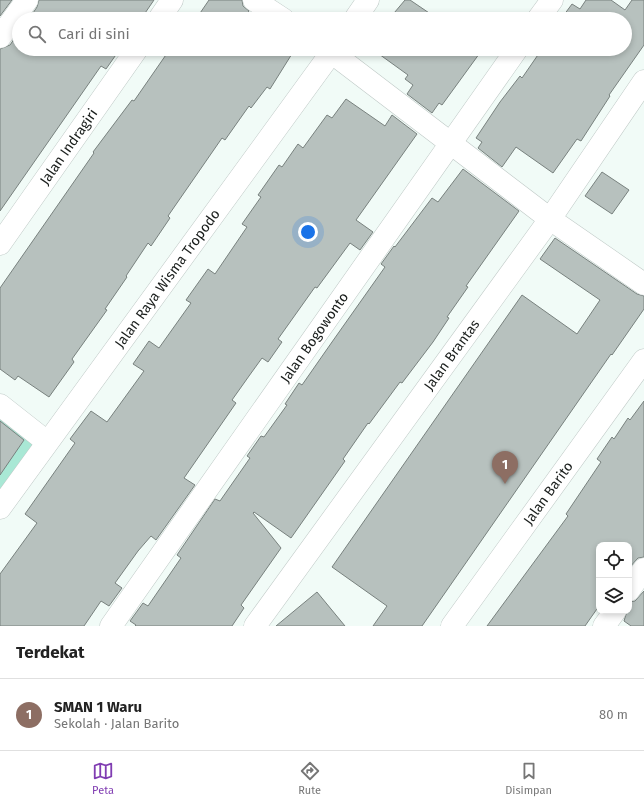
<!DOCTYPE html>
<html lang="id">
<meta charset="utf-8">
<style>
:root{--surface:#fff;--page:#f6f6f6;--text:#222;--muted:#767676;--line:#e0e0e0;--accent:#803db2}
body{margin:0;font-family:"Fira Sans",sans-serif;background:var(--page);color:var(--text)}
.controls{position:absolute;right:12px;bottom:12px;display:grid;overflow:hidden;border-radius:8px;box-shadow:0 2px 6px #0003}
.controls button{width:36px;height:36px;display:grid;place-items:center;padding:0;border:0;border-bottom:1px solid var(--line);background:var(--surface);color:var(--text);font:20px sans-serif}
.you{position:absolute;left:308px;top:232px;width:14px;height:14px;margin:-10px;border:3px solid #fff;border-radius:50%;background:#1a73e8;box-shadow:0 0 0 6px #1a73e833}
.badge{display:grid;place-items:center;width:26px;height:26px;border-radius:50%;background:var(--accent);color:#fff;font-size:13px;font-weight:700}
.pin{position:absolute;translate:-50% -33px;filter:drop-shadow(0 1px 2px #0008)}
.pin::after{content:'';position:absolute;top:21px;width:14px;height:12px;background:inherit;clip-path:polygon(0 0,100% 0,50% 100%)}
.list{margin:0;padding:0;list-style:none}
h2{display:flex;justify-content:space-between;align-items:center;height:52px;margin:0;padding:0 16px;font-size:17px}
h2 small{font-size:13px;font-weight:400;color:var(--muted)}
.list li{display:grid;grid-template-columns:26px 1fr auto;gap:12px;align-items:center;box-sizing:border-box;height:72px;padding:0 16px;border-top:1px solid var(--line)}
.list b{display:block;font-size:15px;white-space:nowrap}
.list p{margin:0;font-size:13px;white-space:nowrap;color:var(--muted)}
.list em{font-size:13px;font-style:normal;color:var(--muted)}
.icon{flex:none;width:22px;height:22px;fill:none;stroke:currentColor;stroke-width:2;stroke-linecap:round;stroke-linejoin:round}
.map{position:relative;flex:none;width:644px;height:626px;overflow:hidden}
.search{position:absolute;background:var(--surface);box-shadow:0 2px 6px #0003;left:12px;right:12px;top:12px;height:44px;display:flex;align-items:center;gap:10px;box-sizing:border-box;padding:0 14px;border-radius:22px;color:var(--muted);font-size:15px}
.sheet{height:124px;background:var(--surface)}
nav{display:flex;justify-content:space-around;align-items:center;box-sizing:border-box;height:56px;border-top:1px solid var(--line);background:var(--surface);font-size:11px;color:var(--muted)}
nav a{display:grid;justify-items:center;gap:2px}
nav .on{color:var(--accent)}
.map>svg:first-child{display:block}
</style>
<div class="map">
<svg width="644" height="626" viewBox="0 0 644 626">
<rect width="100%" height="100%" fill="#f1fbf7"/>
<path fill="#a9e8d5" d="M0,405L47,442L0,508Z"/>
<path fill="#b7c1be" stroke="#78817e" d="M0,0H12L0,16Z
M39,0H154L141,19H29L37,7Z
M209,0H242L243,6L249,11L243,19H196Z
M405,0H410L438,19H389Z
M586,0H611L625,10L632,0H644V45L609,95L610,96L581,141L577,139L553,173L516,147L502,167L478,148L482,142L476,138L500,102L520,76L522,78L542,49H625V19H561L572,4L580,9Z
M19,32V49H120L106,69L101,66L0,211V49L10,45Z
M170,49H295L270,89L267,87L251,108L249,106L225,140L222,138L168,216L170,218L151,246L148,243L126,276L127,277L105,309L107,310L72,359L74,362L49,397L18,376L15,380L0,369V288L94,153L93,152L132,100L134,101Z
M372,49H481L482,50L442,105L439,103L432,113L407,94L413,85L405,79L408,75Z
M346,99L385,126L392,115L417,134L356,220L373,232L360,250L350,243L317,288L315,287L278,339L282,342L268,362L262,358L249,376L232,400L236,403L184,478L195,485L156,540L151,536L138,551L115,583L122,588L109,606L101,601L84,626H0V574L37,523L25,514L75,443L70,439L91,411L107,422L144,371L133,364L149,341L159,348L191,303L186,300L208,269L215,274L247,227L242,224L261,197L258,195L279,165L282,167L298,144L303,148L327,115L332,118Z
M463,169L519,211L466,286L468,287L447,317L449,318L433,342L402,383L400,382L369,424L368,423L343,459L345,461L291,538L254,512L253,513L281,548L241,605L244,608L232,626H135L136,625L130,621L143,603L148,606L181,558L177,555L215,499L220,501L250,458L247,456L261,436L264,437L287,405L285,404L299,383L302,385L332,342L385,267L381,264L394,246L395,247L432,198L438,202Z
M602,172L629,190L612,214L585,196Z
M555,238L637,294L644,296V309L612,355L611,354L422,626H373L387,606L332,567L522,295L577,334L600,300L540,259Z
M644,401V557L638,558L629,568V545H599V606L585,626H487L568,516L566,514L601,462L597,459L612,437L614,439L628,418L630,420Z
M0,421L24,440L0,475Z
M644,591V626H631L624,621L627,611H629V602L635,601Z
M317,592L345,626H276Z"/>
<g fill="none" stroke-linecap="round" stroke-linejoin="round">
<defs>
<g id="minor">
<path d="M254,0L283,19"/>
<path d="M159,19L172,0"/>
<path d="M355,19L368,0"/>
<path d="M538,19L552,0"/>
<path d="M0,37L27,0"/>
<path d="M327,49L550,219L644,284"/>
<path id="s1" d="M0,244L137,49"/>
<path d="M0,405L47,442"/>
<path id="s2" d="M0,508L334,49"/>
<path d="M629,590L644,569"/>
<path id="s3" d="M111,626L517,49"/>
<path id="s4" d="M255,626L550,219L644,81"/>
<path id="s5" d="M452,626L644,360"/>
<path d="M604,626L615,611"/>
</g>
</defs>
<use href="#minor" stroke="#bfc9c6" stroke-width="23"/>
<use href="#minor" stroke="#fff" stroke-width="22"/>
</g>
<g text-anchor="middle" dominant-baseline="central" stroke-width="4" stroke-linejoin="round" paint-order="stroke">
<g font-size="14" fill="#1a1e1c" stroke="#f1fbf7">
<text stroke="none"><textPath href="#s1" startOffset="119">Jalan Indragiri</textPath></text>
<text stroke="none"><textPath href="#s2" startOffset="284">Jalan Raya Wisma Tropodo</textPath></text>
<text stroke="none"><textPath href="#s3" startOffset="353">Jalan Bogowonto</textPath></text>
<text stroke="none"><textPath href="#s4" startOffset="335">Jalan Brantas</textPath></text>
<text stroke="none"><textPath href="#s5" startOffset="164">Jalan Barito</textPath></text>
</g>
</g>
</svg>
<div class="controls">
<button><svg class="icon" aria-label="locate" viewBox="0 0 24 24"><circle cx="12" cy="12" r="6"/><path d="M12 2v4M12 18v4M2 12h4M18 12h4"/></svg></button>
<button><svg class="icon" aria-label="layers" viewBox="0 0 24 24"><path d="M12 4l9 5-9 5-9-5zM3 14l9 5 9-5"/></svg></button>
</div>
<div class="you"></div>
<div class="pin badge" style="left:505px;top:484px;background:#8d6e63">1</div>
<div class="search"><svg class="icon" aria-label="search" viewBox="0 0 24 24"><circle cx="10" cy="10" r="6"/><path d="M15 15l6 6"/></svg>Cari di sini</div>
</div>
<section class="sheet">
<h2>Terdekat<small></small></h2>
<ul class="list">
<li><span class="badge" style="background:#8d6e63">1</span><div><b>SMAN 1 Waru</b><p>Sekolah · Jalan Barito</p></div><em>80 m</em></li>
</ul>
</section>
<nav>
<a class="on"><svg class="icon" aria-label="map" viewBox="0 0 24 24"><path d="M3 6l6-2 6 2 6-2v14l-6 2-6-2-6 2zM9 4v14M15 6v14"/></svg>Peta</a>
<a><svg class="icon" aria-label="directions" viewBox="0 0 24 24"><path d="M12 3l9 9-9 9-9-9zM9 14v-3h6M13 9l2 2-2 2"/></svg>Rute</a>
<a><svg class="icon" aria-label="saved" viewBox="0 0 24 24"><path d="M7 4h10v16l-5-4-5 4z"/></svg>Disimpan</a>
</nav>
